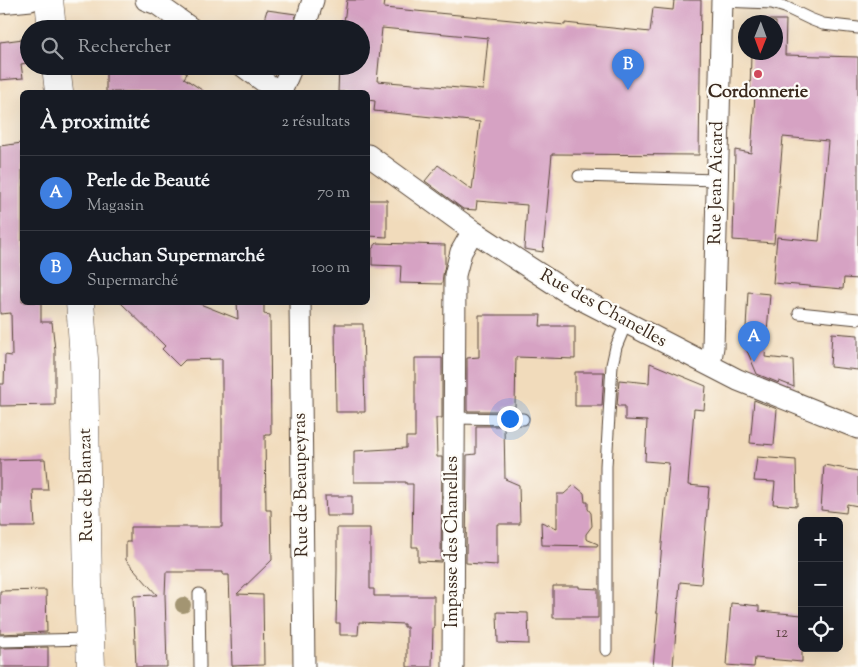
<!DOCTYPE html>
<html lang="fr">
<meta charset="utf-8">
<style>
:root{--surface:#171b24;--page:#20242c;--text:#f1f3f6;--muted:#9ea1a6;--line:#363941;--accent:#d1495b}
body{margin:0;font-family:"Sorts Mill Goudy",serif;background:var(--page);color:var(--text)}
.controls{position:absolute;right:15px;bottom:15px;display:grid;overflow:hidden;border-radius:8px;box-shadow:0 5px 20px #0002}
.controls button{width:45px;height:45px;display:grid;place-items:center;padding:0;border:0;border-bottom:1px solid var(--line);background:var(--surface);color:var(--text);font:25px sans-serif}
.compass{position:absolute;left:738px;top:15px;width:45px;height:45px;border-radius:50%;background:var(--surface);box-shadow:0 5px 20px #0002;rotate:181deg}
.you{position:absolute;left:509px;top:418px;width:18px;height:18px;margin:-12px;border:4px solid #fff;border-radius:50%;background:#1a73e8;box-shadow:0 0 0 8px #1a73e833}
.badge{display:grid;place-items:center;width:32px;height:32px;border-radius:50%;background:var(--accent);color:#fff;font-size:16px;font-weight:700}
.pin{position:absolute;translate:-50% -41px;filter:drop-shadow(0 1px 2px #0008)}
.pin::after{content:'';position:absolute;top:26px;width:18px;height:15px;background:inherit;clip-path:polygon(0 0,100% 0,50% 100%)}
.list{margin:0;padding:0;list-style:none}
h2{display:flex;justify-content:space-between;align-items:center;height:65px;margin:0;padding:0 20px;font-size:21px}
h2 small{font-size:16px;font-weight:400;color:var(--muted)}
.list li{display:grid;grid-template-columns:32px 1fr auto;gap:15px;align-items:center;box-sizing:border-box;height:75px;padding:0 20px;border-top:1px solid var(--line)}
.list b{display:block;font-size:19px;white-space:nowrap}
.list p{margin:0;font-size:16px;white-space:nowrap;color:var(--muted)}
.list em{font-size:16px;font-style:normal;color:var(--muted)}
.icon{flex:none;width:28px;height:28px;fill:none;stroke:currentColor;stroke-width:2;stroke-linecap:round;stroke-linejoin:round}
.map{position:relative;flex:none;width:858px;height:667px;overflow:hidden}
.search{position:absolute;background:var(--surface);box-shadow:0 5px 20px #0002;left:20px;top:20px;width:350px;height:55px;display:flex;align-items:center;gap:12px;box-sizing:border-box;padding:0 18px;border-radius:28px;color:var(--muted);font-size:19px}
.panel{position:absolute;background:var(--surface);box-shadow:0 5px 20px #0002;left:20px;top:90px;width:350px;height:215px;border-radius:8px}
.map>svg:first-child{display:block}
</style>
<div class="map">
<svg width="858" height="667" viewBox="0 0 858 667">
<rect width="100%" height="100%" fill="#fdfcf7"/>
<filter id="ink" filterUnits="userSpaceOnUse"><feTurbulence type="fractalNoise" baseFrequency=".02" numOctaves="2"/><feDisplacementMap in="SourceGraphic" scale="10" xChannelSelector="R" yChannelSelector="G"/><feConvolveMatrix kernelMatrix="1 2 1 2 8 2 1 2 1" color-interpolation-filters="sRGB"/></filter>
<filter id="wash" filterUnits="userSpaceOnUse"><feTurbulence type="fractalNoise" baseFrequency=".0096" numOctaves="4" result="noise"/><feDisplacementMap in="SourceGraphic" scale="20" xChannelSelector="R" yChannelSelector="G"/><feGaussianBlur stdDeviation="1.12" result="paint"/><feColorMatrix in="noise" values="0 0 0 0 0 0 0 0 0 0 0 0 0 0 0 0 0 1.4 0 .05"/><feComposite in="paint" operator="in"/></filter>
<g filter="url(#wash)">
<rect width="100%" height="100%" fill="#f1dbbb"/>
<g id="blocks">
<path fill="#d6a2c3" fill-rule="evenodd" d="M347,0H385L384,8L565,25V23L650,32L653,8L673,10L674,0H701L699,155L552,154L543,252L524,249L527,205L477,201L476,210L463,209L425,181L438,165L472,190L480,122L374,111L375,101L368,100V92H338L339,66H361V29H343ZM382,28L488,38L483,90L377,81Z
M267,10L296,14L292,29H261Z
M752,20H786L785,55L858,57V279L844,278L843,289L773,283L777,237L819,241L828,141L783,137L774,243L733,240L735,150L751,153L755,95H750L751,52H776V22H752Z
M23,39L27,63L21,64L23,78L0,80V42Z
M106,66H177L187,74L184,78L205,92H106Z
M22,143V302H41V322H52L55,350V405L0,406V384H4L5,355L12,356L11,313L0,314V146Z
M368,200H387V237L368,236Z
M377,243L445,245V265L443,275L442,284L400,283L401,266L372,265V249Z
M748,292L770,294L765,357L793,360L794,387L779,381V383L757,374L745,346Z
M120,302H195L238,319L237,302H264V314L270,315L271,435H265L266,510H271L272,560L237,594L263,595L264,665L232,666L229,575H223V572H166L165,595L167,667H136L133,596L157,595L126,560V542H130V527H222V359L185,360L179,366L162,349L165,346Z
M479,315H541L540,326H575V359L516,357L515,407H504V411H467V358L479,357Z
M335,324H363L365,412H336Z
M832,333L858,335V370L830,367Z
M415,358H442V418H436L437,457H442L441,562L418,561V547H412L413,484H406V482H354V451L406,448V437H415Z
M650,363L706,386L704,410L694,409L688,485L709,487L701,584L680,582L673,667H653L658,613H656L669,463L645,461L647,421L625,420V406H617L619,380L649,383Z
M575,372H604L602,406H575Z
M754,400L777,409L774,445L750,443Z
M476,426H504L505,479L519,485L520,524H497V565L466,563L467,455L476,454Z
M757,457L796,460L797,506L773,504L775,482L754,481Z
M45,459L48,490H33L35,527H1L0,519V460Z
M824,465L858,471V506L847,504L846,513L821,510Z
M574,485L584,493L585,502H588V509L591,513L592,526L586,534V539L598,544L597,546L542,545L541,522L557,528V494H564Z
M325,496H352V516H326Z
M337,528H370V589H374V596H434V627H433L432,667H407V627H404V624L359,622L358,635H340V623H336L337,570Z
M553,586H579V588L598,589V618H553Z
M46,590L47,632L0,634V591Z
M731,603L759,606V611L802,615V662L755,658L754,667L726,665Z
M497,612L528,613L529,644L498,643Z
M48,647V667H0V648Z"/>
</g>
</g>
<g filter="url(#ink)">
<use href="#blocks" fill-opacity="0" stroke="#564536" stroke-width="1"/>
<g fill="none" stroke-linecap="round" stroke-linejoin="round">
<defs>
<path id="lane" d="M722,1L772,3L785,7L810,19L823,24L858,28
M579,176L717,180
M799,313L858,319
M454,418L523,419
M199,594L200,667
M0,641L90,639
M606,650V466L612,365L616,347L626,323"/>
<path id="street" d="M146,0L157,4L192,29
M0,3L31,0
M304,29L313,0
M243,66L278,92
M281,92L292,66
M368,155L473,231L567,292L738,380L858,428
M300,302L304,667
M710,365L713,347L722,0
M453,667L455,275L461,252L473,231"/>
<path id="secondary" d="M49,0L52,29
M56,66L59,92
M80,302L84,359L88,584L91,667"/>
</defs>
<use href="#lane" stroke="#564536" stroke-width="13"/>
<use href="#street" stroke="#564536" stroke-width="23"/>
<use href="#secondary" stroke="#564536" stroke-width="29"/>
<use href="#lane" stroke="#fff" stroke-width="11"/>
<use href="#street" stroke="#fff" stroke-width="21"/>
<use href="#secondary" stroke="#fff" stroke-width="28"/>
</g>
<circle fill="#a39572" cx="183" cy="605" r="8"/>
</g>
<circle fill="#d1495b" stroke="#fdfcf7" stroke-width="2" cx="758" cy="74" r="5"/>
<g text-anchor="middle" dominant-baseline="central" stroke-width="4.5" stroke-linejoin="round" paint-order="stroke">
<g font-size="15" fill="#624847">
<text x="782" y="633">12</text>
</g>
<g font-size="18" font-weight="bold" fill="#3b2a1e" stroke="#fdfcf7">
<text x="758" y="93">Cordonnerie</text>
</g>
<g font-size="18" fill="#3b2a1e" stroke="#fdfcf7">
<text transform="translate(717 183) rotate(-89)">Rue Jean Aicard</text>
<text transform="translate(603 309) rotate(29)">Rue des Chanelles</text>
<text transform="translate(87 485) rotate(-91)">Rue de Blanzat</text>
<text transform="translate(302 485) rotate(-91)">Rue de Beaupeyras</text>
<text transform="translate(453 542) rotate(-90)">Impasse des Chanelles</text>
</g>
</g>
</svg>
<div class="controls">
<button>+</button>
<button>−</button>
<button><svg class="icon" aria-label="locate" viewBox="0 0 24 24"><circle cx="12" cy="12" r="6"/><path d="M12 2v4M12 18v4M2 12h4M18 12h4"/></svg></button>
</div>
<svg class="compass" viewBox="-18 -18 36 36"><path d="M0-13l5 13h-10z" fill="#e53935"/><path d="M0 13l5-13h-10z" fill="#9ea1a6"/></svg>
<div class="you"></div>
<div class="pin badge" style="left:754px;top:362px;background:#3f7fe0">A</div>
<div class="pin badge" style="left:628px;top:90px;background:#3f7fe0">B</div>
<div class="search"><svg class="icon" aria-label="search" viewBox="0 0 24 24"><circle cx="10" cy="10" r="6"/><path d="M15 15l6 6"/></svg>Rechercher</div>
<section class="panel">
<h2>À proximité<small>2 résultats</small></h2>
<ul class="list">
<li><span class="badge" style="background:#3f7fe0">A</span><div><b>Perle de Beauté</b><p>Magasin</p></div><em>70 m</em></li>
<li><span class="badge" style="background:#3f7fe0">B</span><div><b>Auchan Supermarché</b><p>Supermarché</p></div><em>100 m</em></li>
</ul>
</section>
</div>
